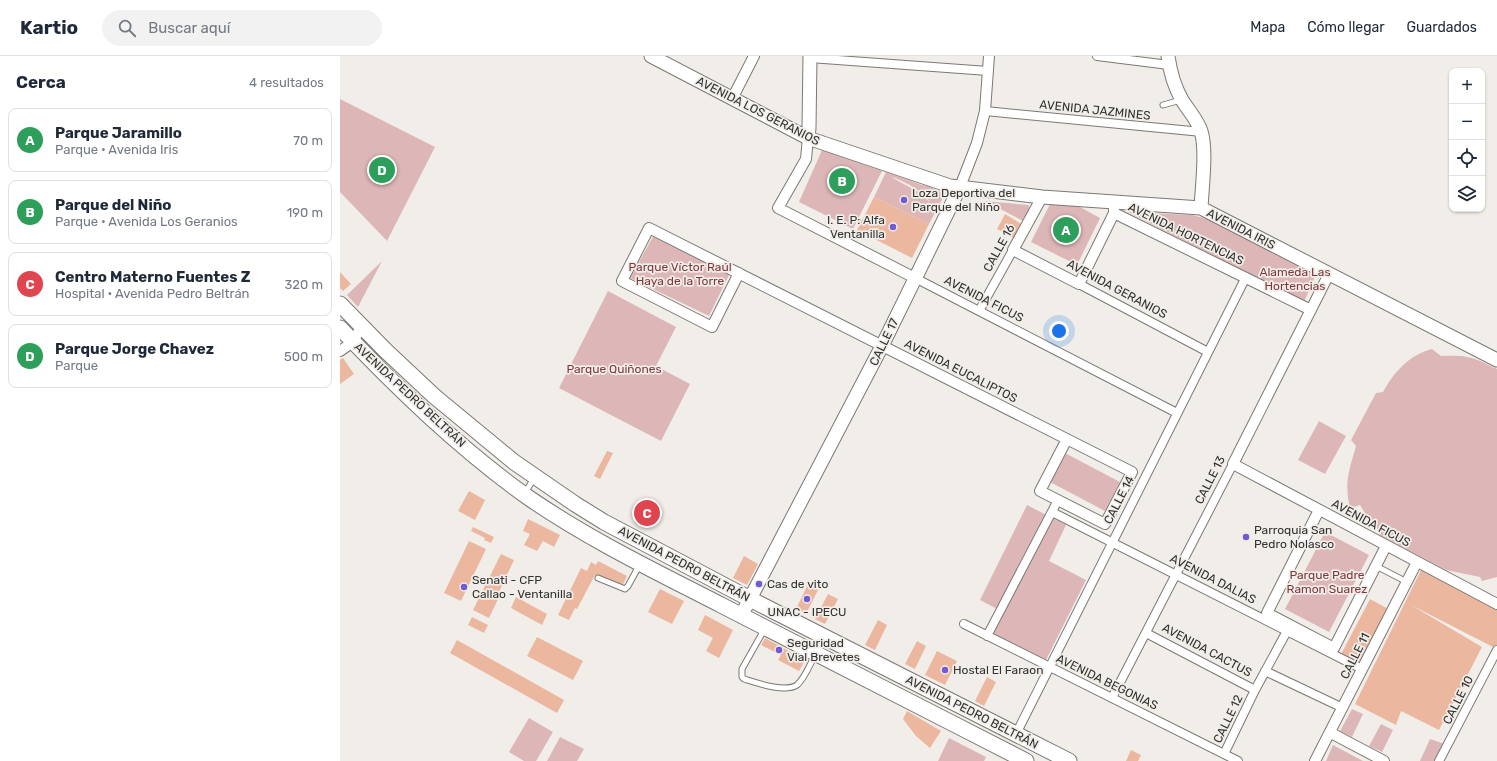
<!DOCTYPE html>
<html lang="es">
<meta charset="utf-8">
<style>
:root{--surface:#fff;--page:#f2f2f3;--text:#1f2937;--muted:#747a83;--line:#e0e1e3;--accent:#d93025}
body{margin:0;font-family:Rubik,sans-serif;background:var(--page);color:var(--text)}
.controls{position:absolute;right:12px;top:12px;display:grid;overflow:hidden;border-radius:8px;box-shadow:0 1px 3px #0004}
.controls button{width:36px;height:36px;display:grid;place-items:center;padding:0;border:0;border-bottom:1px solid var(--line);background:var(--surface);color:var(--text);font:20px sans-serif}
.you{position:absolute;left:719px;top:275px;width:14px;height:14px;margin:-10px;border:3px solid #fff;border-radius:50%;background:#1a73e8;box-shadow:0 0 0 6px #1a73e833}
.badge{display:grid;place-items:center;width:26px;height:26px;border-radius:50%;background:var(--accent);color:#fff;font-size:13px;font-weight:700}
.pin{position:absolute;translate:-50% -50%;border:2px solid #fff;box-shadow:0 1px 4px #0006}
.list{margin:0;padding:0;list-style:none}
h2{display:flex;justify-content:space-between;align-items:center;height:52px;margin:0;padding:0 16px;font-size:17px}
h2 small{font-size:13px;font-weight:400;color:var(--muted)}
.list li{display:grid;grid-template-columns:26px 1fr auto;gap:12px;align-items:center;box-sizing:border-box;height:64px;margin:0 8px 8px;padding:0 8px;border:1px solid var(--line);border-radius:8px}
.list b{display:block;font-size:15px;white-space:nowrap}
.list p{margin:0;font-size:13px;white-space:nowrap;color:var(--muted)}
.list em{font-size:13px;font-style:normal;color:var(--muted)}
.icon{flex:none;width:22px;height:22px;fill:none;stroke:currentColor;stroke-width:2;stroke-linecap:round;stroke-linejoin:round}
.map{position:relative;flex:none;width:1157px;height:705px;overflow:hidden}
header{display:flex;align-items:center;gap:24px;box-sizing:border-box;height:56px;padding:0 20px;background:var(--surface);border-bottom:1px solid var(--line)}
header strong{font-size:19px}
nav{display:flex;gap:22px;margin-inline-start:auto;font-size:14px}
.search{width:280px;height:36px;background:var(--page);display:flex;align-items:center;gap:10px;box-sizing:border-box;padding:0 14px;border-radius:22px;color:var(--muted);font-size:15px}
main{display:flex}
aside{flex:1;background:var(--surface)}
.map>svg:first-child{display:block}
</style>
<header>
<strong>Kartio</strong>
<div class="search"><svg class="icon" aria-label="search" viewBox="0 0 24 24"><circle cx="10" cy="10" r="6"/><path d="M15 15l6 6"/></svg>Buscar aquí</div>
<nav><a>Mapa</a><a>Cómo llegar</a><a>Guardados</a></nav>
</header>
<main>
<aside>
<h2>Cerca<small>4 resultados</small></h2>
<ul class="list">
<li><span class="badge" style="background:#2e9e5b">A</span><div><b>Parque Jaramillo</b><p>Parque · Avenida Iris</p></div><em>70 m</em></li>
<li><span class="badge" style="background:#2e9e5b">B</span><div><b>Parque del Niño</b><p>Parque · Avenida Los Geranios</p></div><em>190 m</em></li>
<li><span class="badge" style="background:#e0444e">C</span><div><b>Centro Materno Fuentes Z</b><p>Hospital · Avenida Pedro Beltrán</p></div><em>320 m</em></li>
<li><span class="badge" style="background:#2e9e5b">D</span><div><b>Parque Jorge Chavez</b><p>Parque</p></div><em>500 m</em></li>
</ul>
</aside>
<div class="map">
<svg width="1157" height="705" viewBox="0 0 1157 705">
<rect width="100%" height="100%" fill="#f1eee9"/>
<path fill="#ddb7b8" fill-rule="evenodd" d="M0,43L95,91L47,185L0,136Z
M482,94L542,115L513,173L459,146Z
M546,116L582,129L588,130L605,138L589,168L534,141ZM551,121C560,123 586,136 590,147L582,138Z
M645,145L688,149L690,152L683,165Z
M710,148L738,150L760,162L737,209L691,186Z
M788,156L852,159L868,163L977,216L964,246Z
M315,177L391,215L369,260L290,222Z
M42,205L18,251L7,239Z
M268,235L336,271L316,310L350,328L321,385L219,332Z
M1092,293L1101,300C1128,299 1133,301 1157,313V521L1142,525L1140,521L1106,514L1040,479L1041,477L1028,462L1020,449L1010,452C1004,426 1009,415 1016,390L1011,384L1036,337L1043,336C1054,316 1069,299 1092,293Z
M979,365L1006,380L985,418L958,404Z
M725,397L780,426L765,455L710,426Z
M687,449L726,469L709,505L746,524L706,604L653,578L663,556L640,544Z
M985,476L1029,499L989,576L945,553Z
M1012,653L1023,658L1012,681L1000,675Z
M189,662L213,676L196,705H184L169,696Z
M1041,668L1053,674L1042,696L1029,690Z
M220,681L244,693L237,705H207Z
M609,682L646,701L644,705H598Z
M1090,683L1108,689L1099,705H1080Z
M993,689L1023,705H986Z"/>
<path fill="#ecb79f" d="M534,141L589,168L572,202L517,174Z
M665,158L683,169L676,183L657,173Z
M0,216L11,228L3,235L0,232Z
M3,302L14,318L0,328V304Z
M267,395L273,397L260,423L254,420Z
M129,435L145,444L135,464L118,455Z
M302,448L317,455L312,466L297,459Z
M188,463L220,479L214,491L203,485L197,495L184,489L190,478L183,475Z
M133,471L154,481L151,487L144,484L145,482L131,475Z
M129,485L146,493L121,545L104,537Z
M161,498L174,504L158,538L160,539L149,562L133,554Z
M404,500L418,508L407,529L393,522Z
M258,505L287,520L281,532L255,519L237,553L235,552L229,564L218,559L241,512L247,515L251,506L256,509Z
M1082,512L1157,552V589L1155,592L1071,549L1142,591L1099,674L1061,655L1056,669L1015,648Z
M468,528L478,534L466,558L456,553Z
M320,533L344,545L332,568L308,556Z
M488,538L498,543L485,568L475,563Z
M176,541L207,558L202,569L171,552Z
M1030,543L1052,555L1022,613L999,602Z
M365,559L393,574L379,602L366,595L373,582L358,574Z
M132,561L148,569L144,577L128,569Z
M538,564L547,569L535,594L525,589Z
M197,581L243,605L233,624L187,600Z
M425,582L465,604L459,615L438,604L441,599L421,589Z
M117,584L224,644L217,657L110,597Z
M577,585L586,590L575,613L565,608Z
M597,595L617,605L605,629L585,619Z
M647,621L656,626L644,650L635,645Z
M567,655L601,675L590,692L576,680L563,663Z
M791,694L801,699L798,705H786Z"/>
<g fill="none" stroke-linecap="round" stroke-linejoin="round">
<defs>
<path id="service" d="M823,49L841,44
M185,437L194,422
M1036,510L1067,526
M258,522L285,533L288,530L300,508
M424,574L402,613V621L404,623C417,627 445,637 457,629C465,622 470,608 475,599"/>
<path id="pedestrian" d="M757,0L829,9
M470,2L648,15
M645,55L862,76
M575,222L837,357
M739,228L868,296
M639,255L673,194
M712,456L1022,613
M624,568L898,705
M806,577L915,634
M647,580L718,444
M925,615L1003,652
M772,642L893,408
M676,678L906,221
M884,698L915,634L947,575
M1099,705L1157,594"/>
<path id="minor" d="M392,43L414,0
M468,82L466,103L438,152L575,222
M620,131L637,87L645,55L649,0
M702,141L673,194L739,228L774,157V146
M774,157L971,254
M399,217L372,271L282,225L309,172L792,416L765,468L700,435L727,383
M989,218L893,408L1157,548
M0,295L13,286L21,271
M979,454L927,557L994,592L1046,490
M991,677L1044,705
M975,705L1077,506"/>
<path id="tertiary" d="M311,0L468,82L610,130L702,141L861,152L1157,304
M828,0C830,15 834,30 842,44C848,54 857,63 861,75C867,94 862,131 861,152
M468,82L469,72L470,0
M401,560L542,290L620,131"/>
<path id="secondary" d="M0,248L45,294L94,340L174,406L235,448L264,466L410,543L729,705
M0,272C58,333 120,393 189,442C250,484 317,516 383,550C483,602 585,653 686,705"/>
</defs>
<use href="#service" stroke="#7c7975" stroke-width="7"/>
<use href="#pedestrian" stroke="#7c7975" stroke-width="10"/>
<use href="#minor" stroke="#7c7975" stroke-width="12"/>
<use href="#tertiary" stroke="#7c7975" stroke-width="15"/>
<use href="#secondary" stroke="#7c7975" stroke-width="17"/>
<use href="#service" stroke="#fff" stroke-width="5"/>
<use href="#pedestrian" stroke="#fff" stroke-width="8"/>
<use href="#minor" stroke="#fff" stroke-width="10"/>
<use href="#tertiary" stroke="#fff" stroke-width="13"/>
<use href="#secondary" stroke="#fff" stroke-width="15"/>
</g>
<g fill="#725ad4" stroke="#f1eee9" stroke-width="1.5">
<circle cx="564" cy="144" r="4"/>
<circle cx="553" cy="171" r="4"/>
<circle cx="906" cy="481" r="4"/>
<circle cx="419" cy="528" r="4"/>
<circle cx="124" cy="531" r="4"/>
<circle cx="467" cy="543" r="4"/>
<circle cx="439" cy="594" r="4"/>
<circle cx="605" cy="614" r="4"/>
</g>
<g text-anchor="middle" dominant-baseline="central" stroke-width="3.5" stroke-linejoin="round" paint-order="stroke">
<g font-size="12" fill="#333230" stroke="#f1eee9">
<text transform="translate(755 54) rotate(6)">AVENIDA JAZMINES</text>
<text transform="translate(418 55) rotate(27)">AVENIDA LOS GERANIOS</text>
<text transform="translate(901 173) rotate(27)">AVENIDA IRIS</text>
<text transform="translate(846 178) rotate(26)">AVENIDA HORTENCIAS</text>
<text transform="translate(659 192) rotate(-61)">CALLE 16</text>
<text transform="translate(777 233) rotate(28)">AVENIDA GERANIOS</text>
<text transform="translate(644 243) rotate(27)">AVENIDA FICUS</text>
<text transform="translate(544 286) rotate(-64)">CALLE 17</text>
<text transform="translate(621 315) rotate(27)">AVENIDA EUCALIPTOS</text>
<text transform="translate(70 339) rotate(43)">AVENIDA PEDRO BELTRÁN</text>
<text transform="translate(870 424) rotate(-63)">CALLE 13</text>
<text transform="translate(779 444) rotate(-63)">CALLE 14</text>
<text transform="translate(1031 467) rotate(28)">AVENIDA FICUS</text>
<text transform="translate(344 508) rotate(28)">AVENIDA PEDRO BELTRÁN</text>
<text transform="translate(873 523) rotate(27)">AVENIDA DALIAS</text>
<text transform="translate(867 594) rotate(28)">AVENIDA CACTUS</text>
<text transform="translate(1015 600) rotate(-63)">CALLE 11</text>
<text transform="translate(767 626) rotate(26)">AVENIDA BEGONIAS</text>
<text transform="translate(1118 644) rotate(-63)">CALLE 10</text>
<text transform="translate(632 656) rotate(27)">AVENIDA PEDRO BELTRÁN</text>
<text transform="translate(888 663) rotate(-64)">CALLE 12</text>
</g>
<g font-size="12" fill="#333230" stroke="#f1eee9" text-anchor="start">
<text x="572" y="137">Loza Deportiva del<tspan x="572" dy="14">Parque del Niño</tspan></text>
<text x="545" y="164" text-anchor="end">I. E. P: Alfa<tspan x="545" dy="14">Ventanilla</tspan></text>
<text x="914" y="474">Parroquia San<tspan x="914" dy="14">Pedro Nolasco</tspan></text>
<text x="132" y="524">Senati - CFP<tspan x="132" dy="14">Callao - Ventanilla</tspan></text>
<text x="427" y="528">Cas de vito</text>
<text x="467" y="556" text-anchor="middle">UNAC - IPECU</text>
<text x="447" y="587">Seguridad<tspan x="447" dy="14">Vial Brevetes</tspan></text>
<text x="613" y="614">Hostal El Faraon</text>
</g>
<g font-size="12" fill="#7f373e" stroke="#f1eee9">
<text x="340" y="211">Parque Víctor Raúl<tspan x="340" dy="14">Haya de la Torre</tspan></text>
<text x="955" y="216">Alameda Las<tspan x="955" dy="14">Hortencias</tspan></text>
<text x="274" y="313">Parque Quiñones</text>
<text x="987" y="519">Parque Padre<tspan x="987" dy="14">Ramon Suarez</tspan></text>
</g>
</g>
</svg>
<div class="controls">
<button>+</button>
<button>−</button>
<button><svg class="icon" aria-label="locate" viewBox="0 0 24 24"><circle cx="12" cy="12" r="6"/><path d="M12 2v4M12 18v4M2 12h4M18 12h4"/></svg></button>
<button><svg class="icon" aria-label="layers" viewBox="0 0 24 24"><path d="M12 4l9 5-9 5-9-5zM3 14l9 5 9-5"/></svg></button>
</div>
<div class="you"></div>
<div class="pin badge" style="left:726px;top:174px;background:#2e9e5b">A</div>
<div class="pin badge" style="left:502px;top:125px;background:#2e9e5b">B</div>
<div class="pin badge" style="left:307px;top:457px;background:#e0444e">C</div>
<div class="pin badge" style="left:42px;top:114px;background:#2e9e5b">D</div>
</div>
</main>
